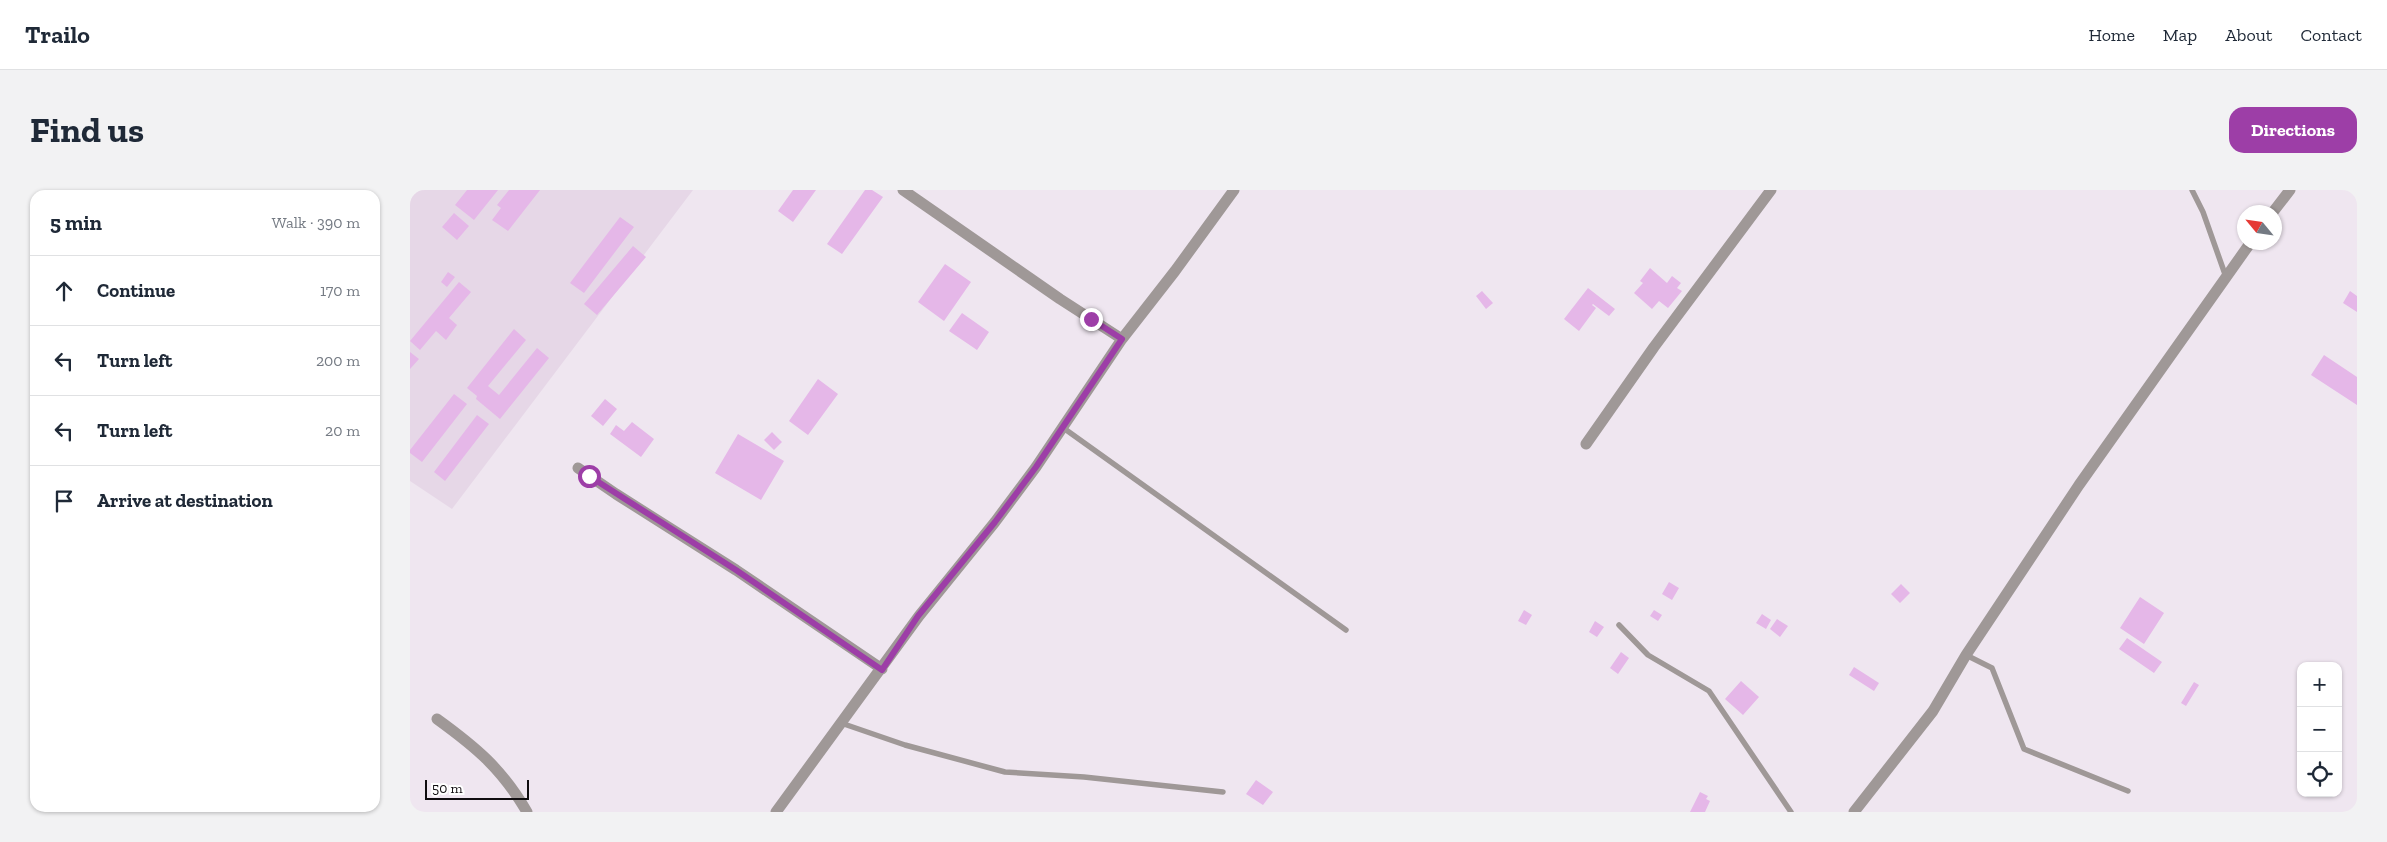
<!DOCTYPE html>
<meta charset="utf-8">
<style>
:root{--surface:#fff;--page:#f2f2f3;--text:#1f2937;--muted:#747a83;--line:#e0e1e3;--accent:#9d3ea7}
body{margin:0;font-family:"Zilla Slab",serif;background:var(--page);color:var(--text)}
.controls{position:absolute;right:15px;bottom:15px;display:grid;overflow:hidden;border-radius:10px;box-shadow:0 1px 4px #0004}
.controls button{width:45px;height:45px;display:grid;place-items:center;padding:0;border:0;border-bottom:1px solid var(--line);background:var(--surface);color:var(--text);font:25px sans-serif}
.compass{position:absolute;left:1827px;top:15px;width:45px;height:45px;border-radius:50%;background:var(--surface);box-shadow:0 1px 4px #0004;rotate:299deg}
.scale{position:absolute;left:15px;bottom:12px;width:104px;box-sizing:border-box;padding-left:5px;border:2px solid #100d10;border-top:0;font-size:14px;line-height:18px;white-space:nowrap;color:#100d10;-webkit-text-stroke:4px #fff;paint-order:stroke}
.stop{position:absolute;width:15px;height:15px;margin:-11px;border:4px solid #9d3ea7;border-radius:50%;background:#fff}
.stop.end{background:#9d3ea7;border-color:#fff;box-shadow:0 1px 5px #0008}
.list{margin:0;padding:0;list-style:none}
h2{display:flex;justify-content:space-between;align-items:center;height:65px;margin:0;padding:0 20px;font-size:21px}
h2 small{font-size:16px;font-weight:400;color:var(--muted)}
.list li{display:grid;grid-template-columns:32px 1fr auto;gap:15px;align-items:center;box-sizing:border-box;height:70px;padding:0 20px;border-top:1px solid var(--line)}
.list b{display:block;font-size:19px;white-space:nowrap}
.list em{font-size:16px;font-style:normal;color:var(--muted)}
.icon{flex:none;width:28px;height:28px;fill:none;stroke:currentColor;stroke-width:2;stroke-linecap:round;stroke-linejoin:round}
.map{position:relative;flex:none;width:1947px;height:622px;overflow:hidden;border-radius:15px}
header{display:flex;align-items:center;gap:30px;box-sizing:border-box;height:70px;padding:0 25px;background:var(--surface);border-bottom:1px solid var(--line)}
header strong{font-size:24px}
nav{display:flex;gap:28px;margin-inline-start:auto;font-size:18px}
.intro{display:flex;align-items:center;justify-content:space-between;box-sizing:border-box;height:120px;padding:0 30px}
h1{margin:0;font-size:35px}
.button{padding:12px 22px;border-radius:15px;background:var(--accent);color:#fff;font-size:18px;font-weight:700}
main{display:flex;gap:30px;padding:0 30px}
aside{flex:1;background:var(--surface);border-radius:15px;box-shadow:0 1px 4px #0004}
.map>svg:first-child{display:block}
</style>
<header>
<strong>Trailo</strong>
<nav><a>Home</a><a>Map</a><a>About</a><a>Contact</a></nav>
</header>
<div class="intro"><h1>Find us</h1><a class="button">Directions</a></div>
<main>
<aside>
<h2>5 min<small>Walk · 390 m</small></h2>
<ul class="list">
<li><svg class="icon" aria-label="ahead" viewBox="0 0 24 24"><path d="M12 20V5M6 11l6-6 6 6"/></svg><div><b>Continue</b></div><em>170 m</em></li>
<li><svg class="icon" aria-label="left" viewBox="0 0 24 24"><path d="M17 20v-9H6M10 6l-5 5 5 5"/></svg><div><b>Turn left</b></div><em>200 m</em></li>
<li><svg class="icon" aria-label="left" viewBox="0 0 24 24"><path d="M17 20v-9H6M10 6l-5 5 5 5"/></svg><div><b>Turn left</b></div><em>20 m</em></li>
<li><svg class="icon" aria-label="arrive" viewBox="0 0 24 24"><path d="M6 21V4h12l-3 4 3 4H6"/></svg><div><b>Arrive at destination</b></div></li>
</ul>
</aside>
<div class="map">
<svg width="1947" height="622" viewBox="0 0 1947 622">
<rect width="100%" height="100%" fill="#efe6f0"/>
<path fill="#e6d7e7" d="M0,0H283L42,319L0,291Z"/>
<path fill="#e5b7e8" d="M57,0H88L64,30L45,15Z
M99,0H130L98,41L82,30L91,18L87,15Z
M383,0H406L383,32L368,21Z
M455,0H462L473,7L432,64L417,54Z
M44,23L59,36L47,50L32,37Z
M210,27L224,37L174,103L160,93Z
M223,56L236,67L187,125L174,114Z
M535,74L561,92L534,131L508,112Z
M1240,78L1257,93L1262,86L1271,93L1267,98L1272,101L1258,118L1249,111L1242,119L1224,103L1233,93L1230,91Z
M38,82L45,87L37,97L31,92Z
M49,92L61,102L39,128L47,135L36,150L26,141L10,160L0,151Z
M1178,98L1205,119L1199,126L1183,114L1182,115L1186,118L1169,141L1154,129Z
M1072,101L1083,113L1076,119L1066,106Z
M1940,101L1947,106V122L1933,113Z
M552,123L579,142L567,160L539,141Z
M104,139L116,150L78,196L89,205L127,158L139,168L90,229L66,209L67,206L57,198Z
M0,162L9,169L0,179Z
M1914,165L1947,187V215L1901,185Z
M408,189L428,204L398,245L379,231Z
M44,204L57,214L12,272L0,263V260Z
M195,209L207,219L193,236L181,226Z
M67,225L79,234L35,291L24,282Z
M222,232L244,249L231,267L200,244L206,235L214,241Z
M362,242L372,252L364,260L354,250Z
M328,244L374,271L351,310L305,283Z
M1259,392L1269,398L1262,410L1252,404Z
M1491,394L1500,403L1490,413L1481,404Z
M1730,407L1754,423L1734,454L1710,438Z
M1114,420L1122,425L1116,435L1108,431Z
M1244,420L1252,425L1248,431L1240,426Z
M1352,424L1361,430L1356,439L1346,433Z
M1367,429L1378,436L1370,447L1360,439Z
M1185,431L1194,437L1187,447L1179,442Z
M1717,448L1752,472L1744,483L1709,459Z
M1211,462L1219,468L1208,484L1200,478Z
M1444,477L1469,493L1464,501L1439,485Z
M1331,491L1349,507L1333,525L1315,509Z
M1784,492L1789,495L1776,516L1771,513Z
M846,590L863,602L853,615L836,604Z
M1290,602L1298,606L1296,609L1300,611L1295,622H1280Z"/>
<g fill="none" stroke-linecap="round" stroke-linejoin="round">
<path stroke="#9f9897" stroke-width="5.5" d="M1782,0L1793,22L1816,87
M652,237L936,440
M1209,435L1238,465L1299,501L1381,622
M1556,465L1582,478L1614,559L1718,601
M431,533L495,555L595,582L674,587L813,602"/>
<path stroke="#9f9897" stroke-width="11" d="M493,0L650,109L712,149
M1863,22L1880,0
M1176,254L1244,157L1361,0
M168,278L206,304L326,380L472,479
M27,529C67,558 92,579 117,622
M366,622L509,426L585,332L626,277L712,149L765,81L824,0
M1444,622L1523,521L1556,465L1669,295L1841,52"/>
</g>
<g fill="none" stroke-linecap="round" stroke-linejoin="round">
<path stroke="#9d3ea7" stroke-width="6" d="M179,286L326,380L472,480L508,426L585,332L626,277L712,149L681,129"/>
</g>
</svg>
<div class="controls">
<button>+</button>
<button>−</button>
<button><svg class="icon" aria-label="locate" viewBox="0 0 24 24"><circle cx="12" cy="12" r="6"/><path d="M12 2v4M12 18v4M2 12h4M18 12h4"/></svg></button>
</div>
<svg class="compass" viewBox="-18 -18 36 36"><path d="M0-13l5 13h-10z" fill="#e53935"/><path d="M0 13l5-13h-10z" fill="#747a83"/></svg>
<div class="scale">50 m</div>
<div class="stop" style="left:179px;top:286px"></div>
<div class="stop end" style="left:681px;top:129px"></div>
</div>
</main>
